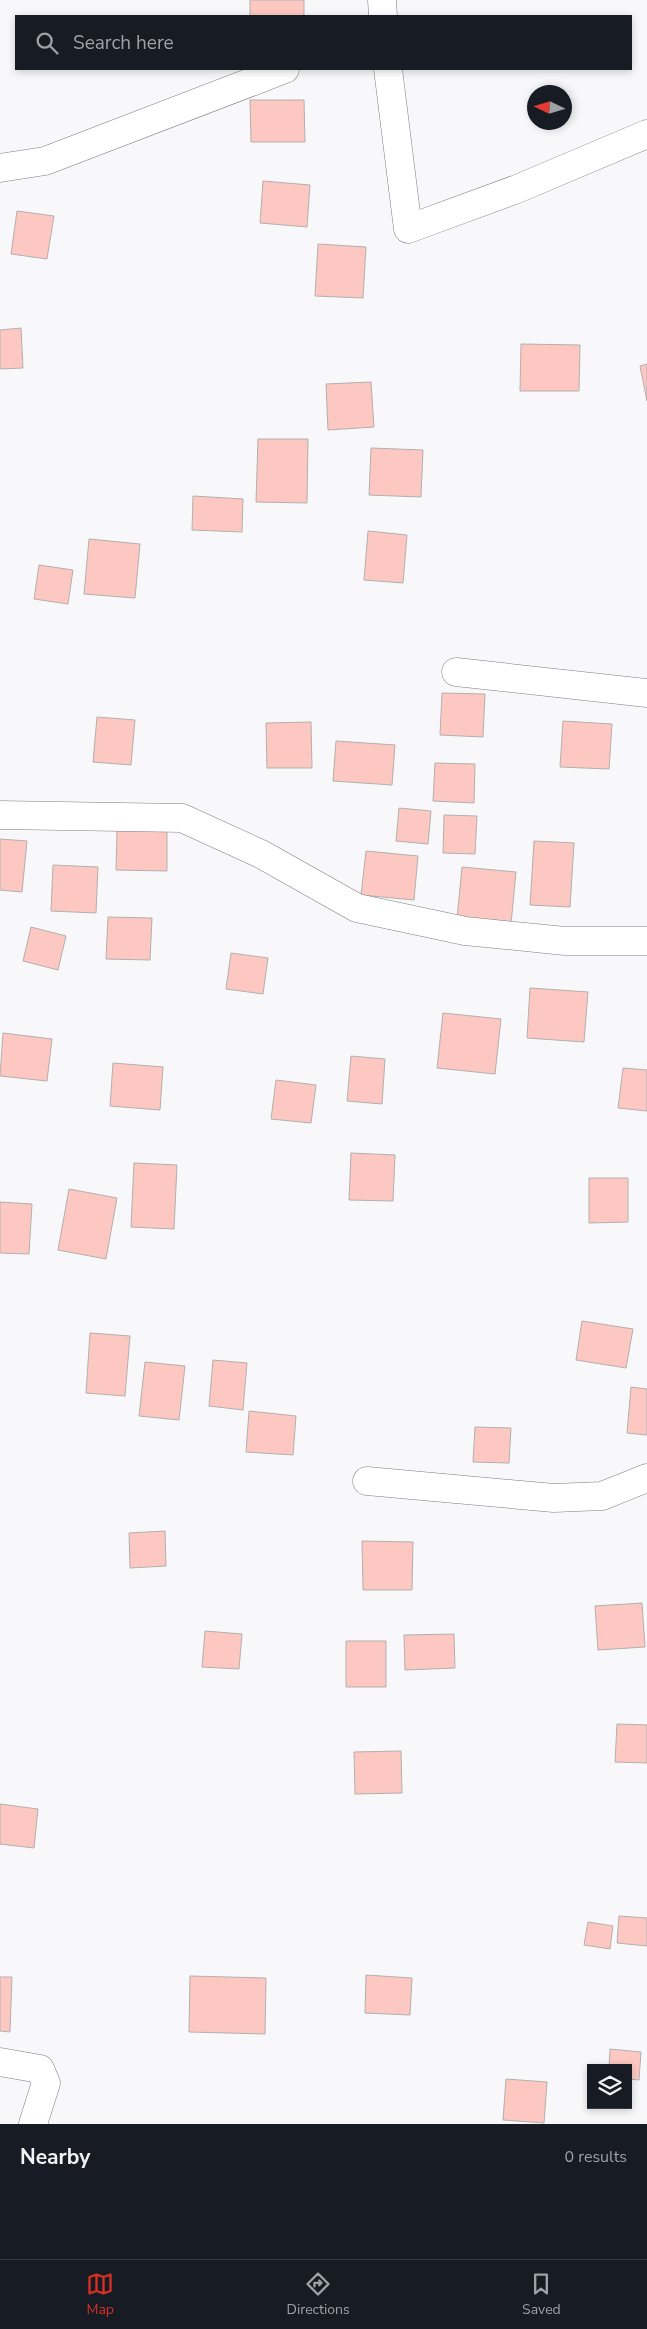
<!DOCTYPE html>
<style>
:root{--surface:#171b24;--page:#20242c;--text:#f1f3f6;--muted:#9ea1a6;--line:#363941;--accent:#d93025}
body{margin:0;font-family:"Nunito Sans",sans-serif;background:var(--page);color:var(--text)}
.controls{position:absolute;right:15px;bottom:15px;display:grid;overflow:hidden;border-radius:0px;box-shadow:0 2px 8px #0003}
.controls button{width:45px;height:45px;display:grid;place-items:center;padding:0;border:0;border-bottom:1px solid var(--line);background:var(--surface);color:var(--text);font:25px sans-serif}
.compass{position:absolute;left:527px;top:85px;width:45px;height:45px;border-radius:50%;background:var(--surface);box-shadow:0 2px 8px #0003;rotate:274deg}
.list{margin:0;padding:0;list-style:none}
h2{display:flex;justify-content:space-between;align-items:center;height:65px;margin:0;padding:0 20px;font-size:21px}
h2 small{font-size:16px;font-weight:400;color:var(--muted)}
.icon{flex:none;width:28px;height:28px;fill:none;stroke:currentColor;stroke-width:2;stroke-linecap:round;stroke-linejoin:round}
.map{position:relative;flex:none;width:647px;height:2124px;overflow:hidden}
.search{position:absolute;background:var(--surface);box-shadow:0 2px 8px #0003;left:15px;right:15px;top:15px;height:55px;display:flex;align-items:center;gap:12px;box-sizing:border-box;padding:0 18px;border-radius:0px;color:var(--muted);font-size:19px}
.sheet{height:135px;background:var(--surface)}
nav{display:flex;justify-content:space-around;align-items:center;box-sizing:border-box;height:70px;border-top:1px solid var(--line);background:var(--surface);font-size:14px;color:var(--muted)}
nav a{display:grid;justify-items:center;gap:2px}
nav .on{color:var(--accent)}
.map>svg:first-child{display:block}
</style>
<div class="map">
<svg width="647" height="2124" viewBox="0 0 647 2124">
<rect width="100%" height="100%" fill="#f8f8fb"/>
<path fill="#fcc8c1" stroke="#b3afaf" d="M250,0H304V16H250Z
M250,100H304L305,142H251Z
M263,181L310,185L307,227L260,223Z
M17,211L54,216L47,259L11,254Z
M318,244L366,247L363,298L315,296Z
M21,328L23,368L0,369V330Z
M521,344L580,345L579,391H520Z
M647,364V401L640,366Z
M371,382L374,427L328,430L326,384Z
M258,439H308L307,503L256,502Z
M371,448L423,450L421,497L369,495Z
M193,496L243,499L242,532L192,530Z
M368,531L407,535L403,583L364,580Z
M89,539L140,544L135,598L84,594Z
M39,565L73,570L68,604L34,599Z
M442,693L485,694L483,737L440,735Z
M97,717L135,720L131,765L93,762Z
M563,721L612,724L609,769L560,767Z
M311,722L312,768H267L266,723Z
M336,741L395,745L392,785L333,781Z
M435,763L475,764L474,803L433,801Z
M399,808L431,811L428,844L396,841Z
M444,815L477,816L475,854L443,853Z
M117,830L167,831V871L116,870Z
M0,839L27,841L22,892L0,890Z
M534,841L574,843L570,907L530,905Z
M366,851L418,856L414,900L361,895Z
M53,865L98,867L96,913L51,911Z
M462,867L516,872L511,924L457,918Z
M108,917L152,918L150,960L106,959Z
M31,927L66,936L58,970L23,961Z
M231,953L268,958L263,994L226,989Z
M530,988L588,992L584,1042L527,1038Z
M443,1013L501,1019L495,1074L437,1068Z
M3,1033L52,1039L47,1081L0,1076Z
M351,1056L385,1059L382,1104L347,1101Z
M113,1063L163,1067L160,1110L110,1106Z
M623,1068L647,1070V1111L618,1108Z
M276,1080L316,1085L311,1123L271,1119Z
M351,1153L395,1155L393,1201L349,1200Z
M134,1163L177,1165L174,1229L131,1227Z
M589,1178H628V1222L589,1223Z
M69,1189L117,1198L106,1259L58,1250Z
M0,1202L32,1204L29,1254L0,1253Z
M582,1321L633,1329L626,1368L576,1360Z
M90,1333L130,1336L125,1396L86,1393Z
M213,1360L247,1363L243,1410L209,1406Z
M145,1362L185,1366L179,1420L139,1416Z
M631,1387L647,1389V1435L627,1433Z
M249,1411L296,1416L293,1455L246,1452Z
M475,1427L511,1428L509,1463L473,1462Z
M165,1531L166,1566L130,1568L129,1533Z
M362,1541L413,1542L412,1590H363Z
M642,1603L645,1647L598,1650L595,1606Z
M205,1631L242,1634L239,1669L202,1667Z
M454,1634L455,1668L405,1670L404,1635Z
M346,1641H386V1687H346Z
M617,1724L647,1725V1763L615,1762Z
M401,1751L402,1793L355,1794L354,1752Z
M0,1804L38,1809L34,1848L0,1844Z
M619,1916L647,1918V1946L617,1943Z
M588,1922L613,1926L610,1949L584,1945Z
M366,1975L412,1978L410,2015L365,2013Z
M190,1976L266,1978L265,2034L189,2032Z
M0,1977H12L10,2032L0,2031Z
M610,2049L641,2052L639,2080L628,2079V2068H609Z
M506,2079L547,2082L544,2123L503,2120Z"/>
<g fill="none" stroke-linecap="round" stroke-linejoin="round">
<defs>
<path id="minor" d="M382,0L383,16
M388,69L408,229L517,189L647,134
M0,168L45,161L285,69
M456,672L647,693
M0,815L182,818L261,854L357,908L465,931L565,941H647
M367,1481L554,1498L602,1496L647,1478"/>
<path id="secondary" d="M0,2062L40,2069L46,2083L33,2124"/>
</defs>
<use href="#minor" stroke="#7e7e81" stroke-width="29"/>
<use href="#secondary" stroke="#7e7e81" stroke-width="29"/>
<use href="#minor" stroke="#fff" stroke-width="28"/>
<use href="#secondary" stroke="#fff" stroke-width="28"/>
</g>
</svg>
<div class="controls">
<button><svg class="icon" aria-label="layers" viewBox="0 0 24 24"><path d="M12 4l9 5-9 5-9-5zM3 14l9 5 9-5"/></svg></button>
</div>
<svg class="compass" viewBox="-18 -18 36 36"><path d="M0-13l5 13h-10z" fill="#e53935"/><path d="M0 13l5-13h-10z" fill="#9ea1a6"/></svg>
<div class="search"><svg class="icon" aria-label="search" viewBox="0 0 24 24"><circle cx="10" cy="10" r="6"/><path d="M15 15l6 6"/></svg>Search here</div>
</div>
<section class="sheet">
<h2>Nearby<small>0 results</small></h2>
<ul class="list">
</ul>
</section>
<nav>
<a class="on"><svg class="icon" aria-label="map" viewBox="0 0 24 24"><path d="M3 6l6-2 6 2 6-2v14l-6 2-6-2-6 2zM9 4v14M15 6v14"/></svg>Map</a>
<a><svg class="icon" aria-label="directions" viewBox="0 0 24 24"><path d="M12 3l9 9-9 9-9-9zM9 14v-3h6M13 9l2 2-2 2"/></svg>Directions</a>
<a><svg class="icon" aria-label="saved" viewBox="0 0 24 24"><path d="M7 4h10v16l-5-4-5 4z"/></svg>Saved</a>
</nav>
